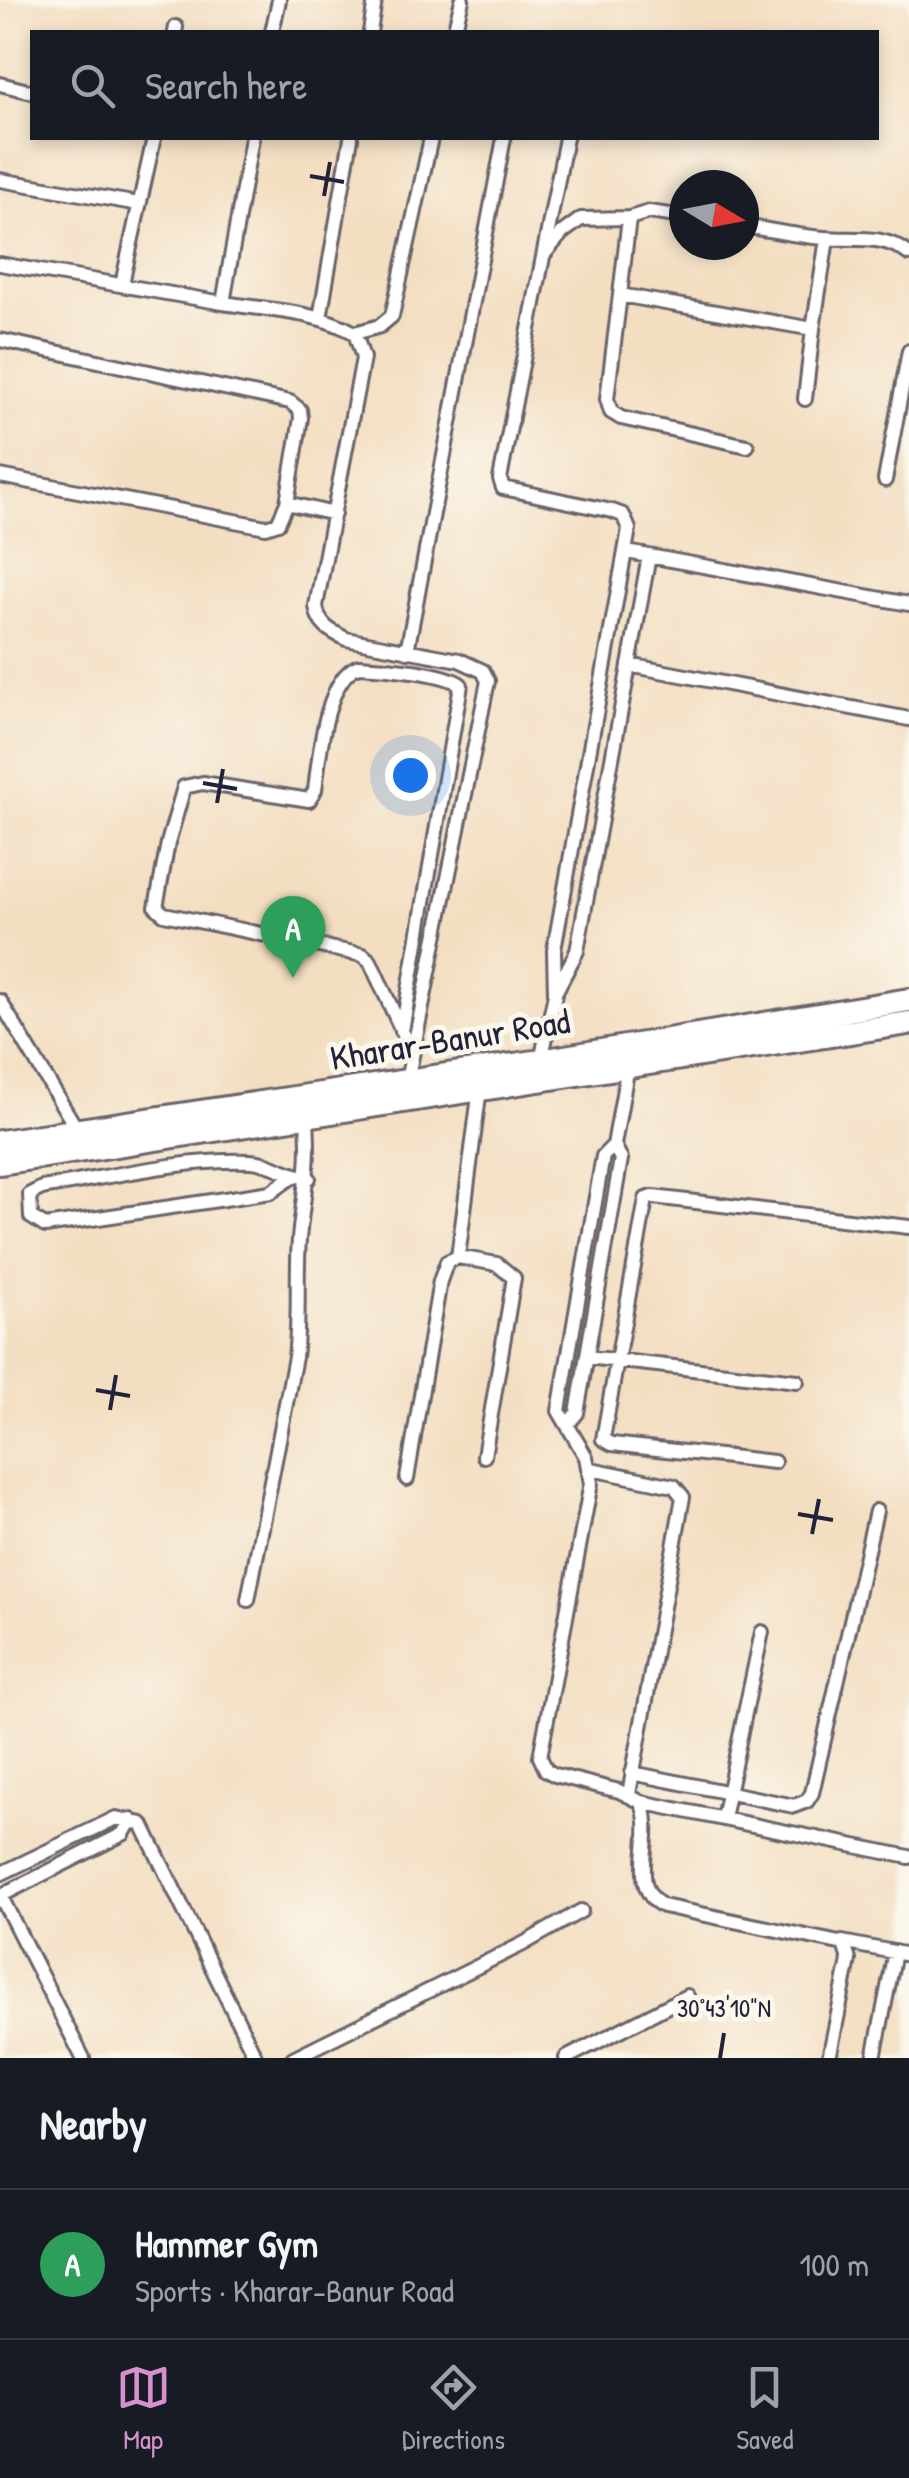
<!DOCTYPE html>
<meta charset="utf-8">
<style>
:root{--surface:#171b24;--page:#242831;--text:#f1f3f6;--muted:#9ea1a6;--line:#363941;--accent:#d690ce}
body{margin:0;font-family:"Patrick Hand",sans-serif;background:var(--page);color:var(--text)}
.compass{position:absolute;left:669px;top:170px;width:90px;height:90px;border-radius:50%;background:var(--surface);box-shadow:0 5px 15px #0003;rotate:100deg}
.you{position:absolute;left:410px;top:775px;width:35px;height:35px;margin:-25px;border:8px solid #fff;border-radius:50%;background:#1a73e8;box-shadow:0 0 0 15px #1a73e833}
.badge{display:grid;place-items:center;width:65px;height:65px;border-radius:50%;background:var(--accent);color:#fff;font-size:32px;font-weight:700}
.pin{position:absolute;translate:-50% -82px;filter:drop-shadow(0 2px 5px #0008)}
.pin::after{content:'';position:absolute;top:52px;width:35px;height:30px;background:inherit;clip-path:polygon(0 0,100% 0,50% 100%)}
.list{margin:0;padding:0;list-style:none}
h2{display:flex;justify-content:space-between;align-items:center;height:130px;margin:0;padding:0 40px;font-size:42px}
h2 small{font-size:32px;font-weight:400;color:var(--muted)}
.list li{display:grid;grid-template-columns:65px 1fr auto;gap:30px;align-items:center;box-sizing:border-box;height:150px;padding:0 40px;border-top:2px solid var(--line)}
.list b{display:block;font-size:38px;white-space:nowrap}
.list p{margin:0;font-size:32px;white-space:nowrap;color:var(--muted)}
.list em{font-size:32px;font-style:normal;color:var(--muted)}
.icon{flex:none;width:55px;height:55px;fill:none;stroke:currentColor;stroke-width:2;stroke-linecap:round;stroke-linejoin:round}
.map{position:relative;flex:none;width:909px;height:2058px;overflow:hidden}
.search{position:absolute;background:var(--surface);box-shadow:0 5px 15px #0003;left:30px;right:30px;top:30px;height:110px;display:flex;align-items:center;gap:25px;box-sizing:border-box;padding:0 35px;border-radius:0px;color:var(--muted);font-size:38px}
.sheet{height:280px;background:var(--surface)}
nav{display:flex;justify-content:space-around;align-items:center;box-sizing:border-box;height:140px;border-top:2px solid var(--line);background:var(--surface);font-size:28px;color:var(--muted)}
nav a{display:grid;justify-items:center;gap:5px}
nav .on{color:var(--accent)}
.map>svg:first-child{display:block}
</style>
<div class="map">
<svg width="909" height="2058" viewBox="0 0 909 2058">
<rect width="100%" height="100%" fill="#fbf7ec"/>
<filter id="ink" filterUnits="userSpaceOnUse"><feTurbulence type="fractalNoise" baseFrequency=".01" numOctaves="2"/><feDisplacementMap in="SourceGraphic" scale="20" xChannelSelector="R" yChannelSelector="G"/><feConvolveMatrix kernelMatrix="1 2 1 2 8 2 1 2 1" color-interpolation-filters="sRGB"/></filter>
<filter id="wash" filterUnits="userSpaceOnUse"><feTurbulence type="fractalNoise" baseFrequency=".0048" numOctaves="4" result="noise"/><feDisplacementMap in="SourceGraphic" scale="40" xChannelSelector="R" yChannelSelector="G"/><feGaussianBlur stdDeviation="2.25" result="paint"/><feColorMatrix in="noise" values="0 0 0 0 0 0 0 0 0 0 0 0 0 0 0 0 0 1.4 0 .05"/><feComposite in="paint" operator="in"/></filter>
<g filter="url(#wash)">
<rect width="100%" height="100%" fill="#f3dec1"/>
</g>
<g filter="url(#ink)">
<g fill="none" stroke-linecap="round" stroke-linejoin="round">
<defs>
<path id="street" d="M175,32L176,27
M272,32L279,0
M370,32L375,0
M454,32L462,0
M0,84L32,92
M252,138L223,303C267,310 316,311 355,333L363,358L316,606C318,625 330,631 346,639L459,660L483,671L488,681L407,1081
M0,180L139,204
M629,218L620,295L813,329L827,239
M744,226C770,230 797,236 824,238C855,241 882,233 909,254
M545,253L562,233L581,219L629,218L649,212L684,217
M0,264L223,303
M122,284L154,138
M620,295L607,399L611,412L621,418L747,446
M320,318L351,138
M355,333L380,326L392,316L431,138
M0,340L290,402L300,410L301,418L287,503L334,514
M805,399L813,329
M0,476L266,527L278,523L287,503
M885,480L909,351
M649,556L909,604
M407,651L504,138
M629,665L909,719
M556,991L577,951L649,556L627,552
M0,1001L79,1133
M402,1031L370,961L363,955L164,914L156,907L168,843L184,787L203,783L309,800L315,790C319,759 325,677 359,666C381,667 446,672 461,685L402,1031L406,1039L415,1046
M541,1061L555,994L554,950L629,529L623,515L612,511L503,488L500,479L566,138
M628,1066L614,1145L603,1156L559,1411L586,1457L591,1483L540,1757L546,1770L555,1775L619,1791L641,1802C658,1836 625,1886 663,1906L844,1944L849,1960L829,2058
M480,1088L458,1257L497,1264L514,1278L484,1456
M292,1177L271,1192L45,1226L31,1217L30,1194L42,1188C110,1177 181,1159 250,1161C273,1162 287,1176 309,1178
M587,1357L797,1381
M568,1424L577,1413L621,1159L614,1145
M774,1462L612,1444L603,1439L646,1199L653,1197L909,1227
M591,1469L674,1486L683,1497L629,1794
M407,1479L440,1281L447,1262L458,1257
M248,1600L295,1357C300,1317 296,1278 299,1239C303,1196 312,1158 306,1114
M632,1773L794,1806L807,1801L812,1793L876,1511
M641,1802L909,1857
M723,1818L762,1632
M0,1874L116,1818L142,1824L256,2058
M0,1895L83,2058
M0,1896L123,1834L131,1820
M842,1942L909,1955
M293,2058L523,1944L581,1911
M566,2058L687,1996
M874,2058L895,1952"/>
<path id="highway" d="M0,1142L541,1061L909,1000
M0,1163L909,1023"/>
</defs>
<use href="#street" stroke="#6b646a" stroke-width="18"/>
<use href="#highway" stroke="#6b646a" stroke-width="28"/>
<use href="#street" stroke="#fff" stroke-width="12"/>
<use href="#highway" stroke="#fff" stroke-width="22"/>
</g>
</g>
<path fill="none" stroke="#22223b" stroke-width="4" d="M310,176L344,182M324,196L330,162M203,783L237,789M217,803L223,769M96,1390L130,1396M110,1410L116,1375M798,1514L833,1520M812,1534L819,1499M720,2058L724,2033"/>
<g text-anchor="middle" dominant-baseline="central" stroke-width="10" stroke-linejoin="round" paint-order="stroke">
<g font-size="35" fill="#22223b" stroke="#fbf7ec">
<text transform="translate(450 1039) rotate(-9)">Kharar-Banur Road</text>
</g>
</g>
<g font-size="25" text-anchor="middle" fill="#22223b" stroke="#fbf7ec" stroke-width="10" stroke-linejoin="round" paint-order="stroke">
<text x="724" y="2017">30°43'10"N</text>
</g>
</svg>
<svg class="compass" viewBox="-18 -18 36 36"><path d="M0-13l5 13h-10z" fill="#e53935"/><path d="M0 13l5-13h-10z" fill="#9ea1a6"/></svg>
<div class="you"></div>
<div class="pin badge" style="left:293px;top:978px;background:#2e9e5b">A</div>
<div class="search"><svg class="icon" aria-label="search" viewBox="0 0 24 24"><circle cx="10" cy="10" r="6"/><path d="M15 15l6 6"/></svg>Search here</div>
</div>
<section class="sheet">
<h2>Nearby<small></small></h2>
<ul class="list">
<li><span class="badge" style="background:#2e9e5b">A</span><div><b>Hammer Gym</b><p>Sports · Kharar-Banur Road</p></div><em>100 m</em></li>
</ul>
</section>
<nav>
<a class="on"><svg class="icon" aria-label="map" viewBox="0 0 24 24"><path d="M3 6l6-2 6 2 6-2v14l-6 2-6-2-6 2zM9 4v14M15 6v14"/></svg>Map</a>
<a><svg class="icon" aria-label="directions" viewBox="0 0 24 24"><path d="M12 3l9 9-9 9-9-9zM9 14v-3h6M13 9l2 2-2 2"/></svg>Directions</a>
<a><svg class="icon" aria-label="saved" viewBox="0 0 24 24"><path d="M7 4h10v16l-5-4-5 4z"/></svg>Saved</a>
</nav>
